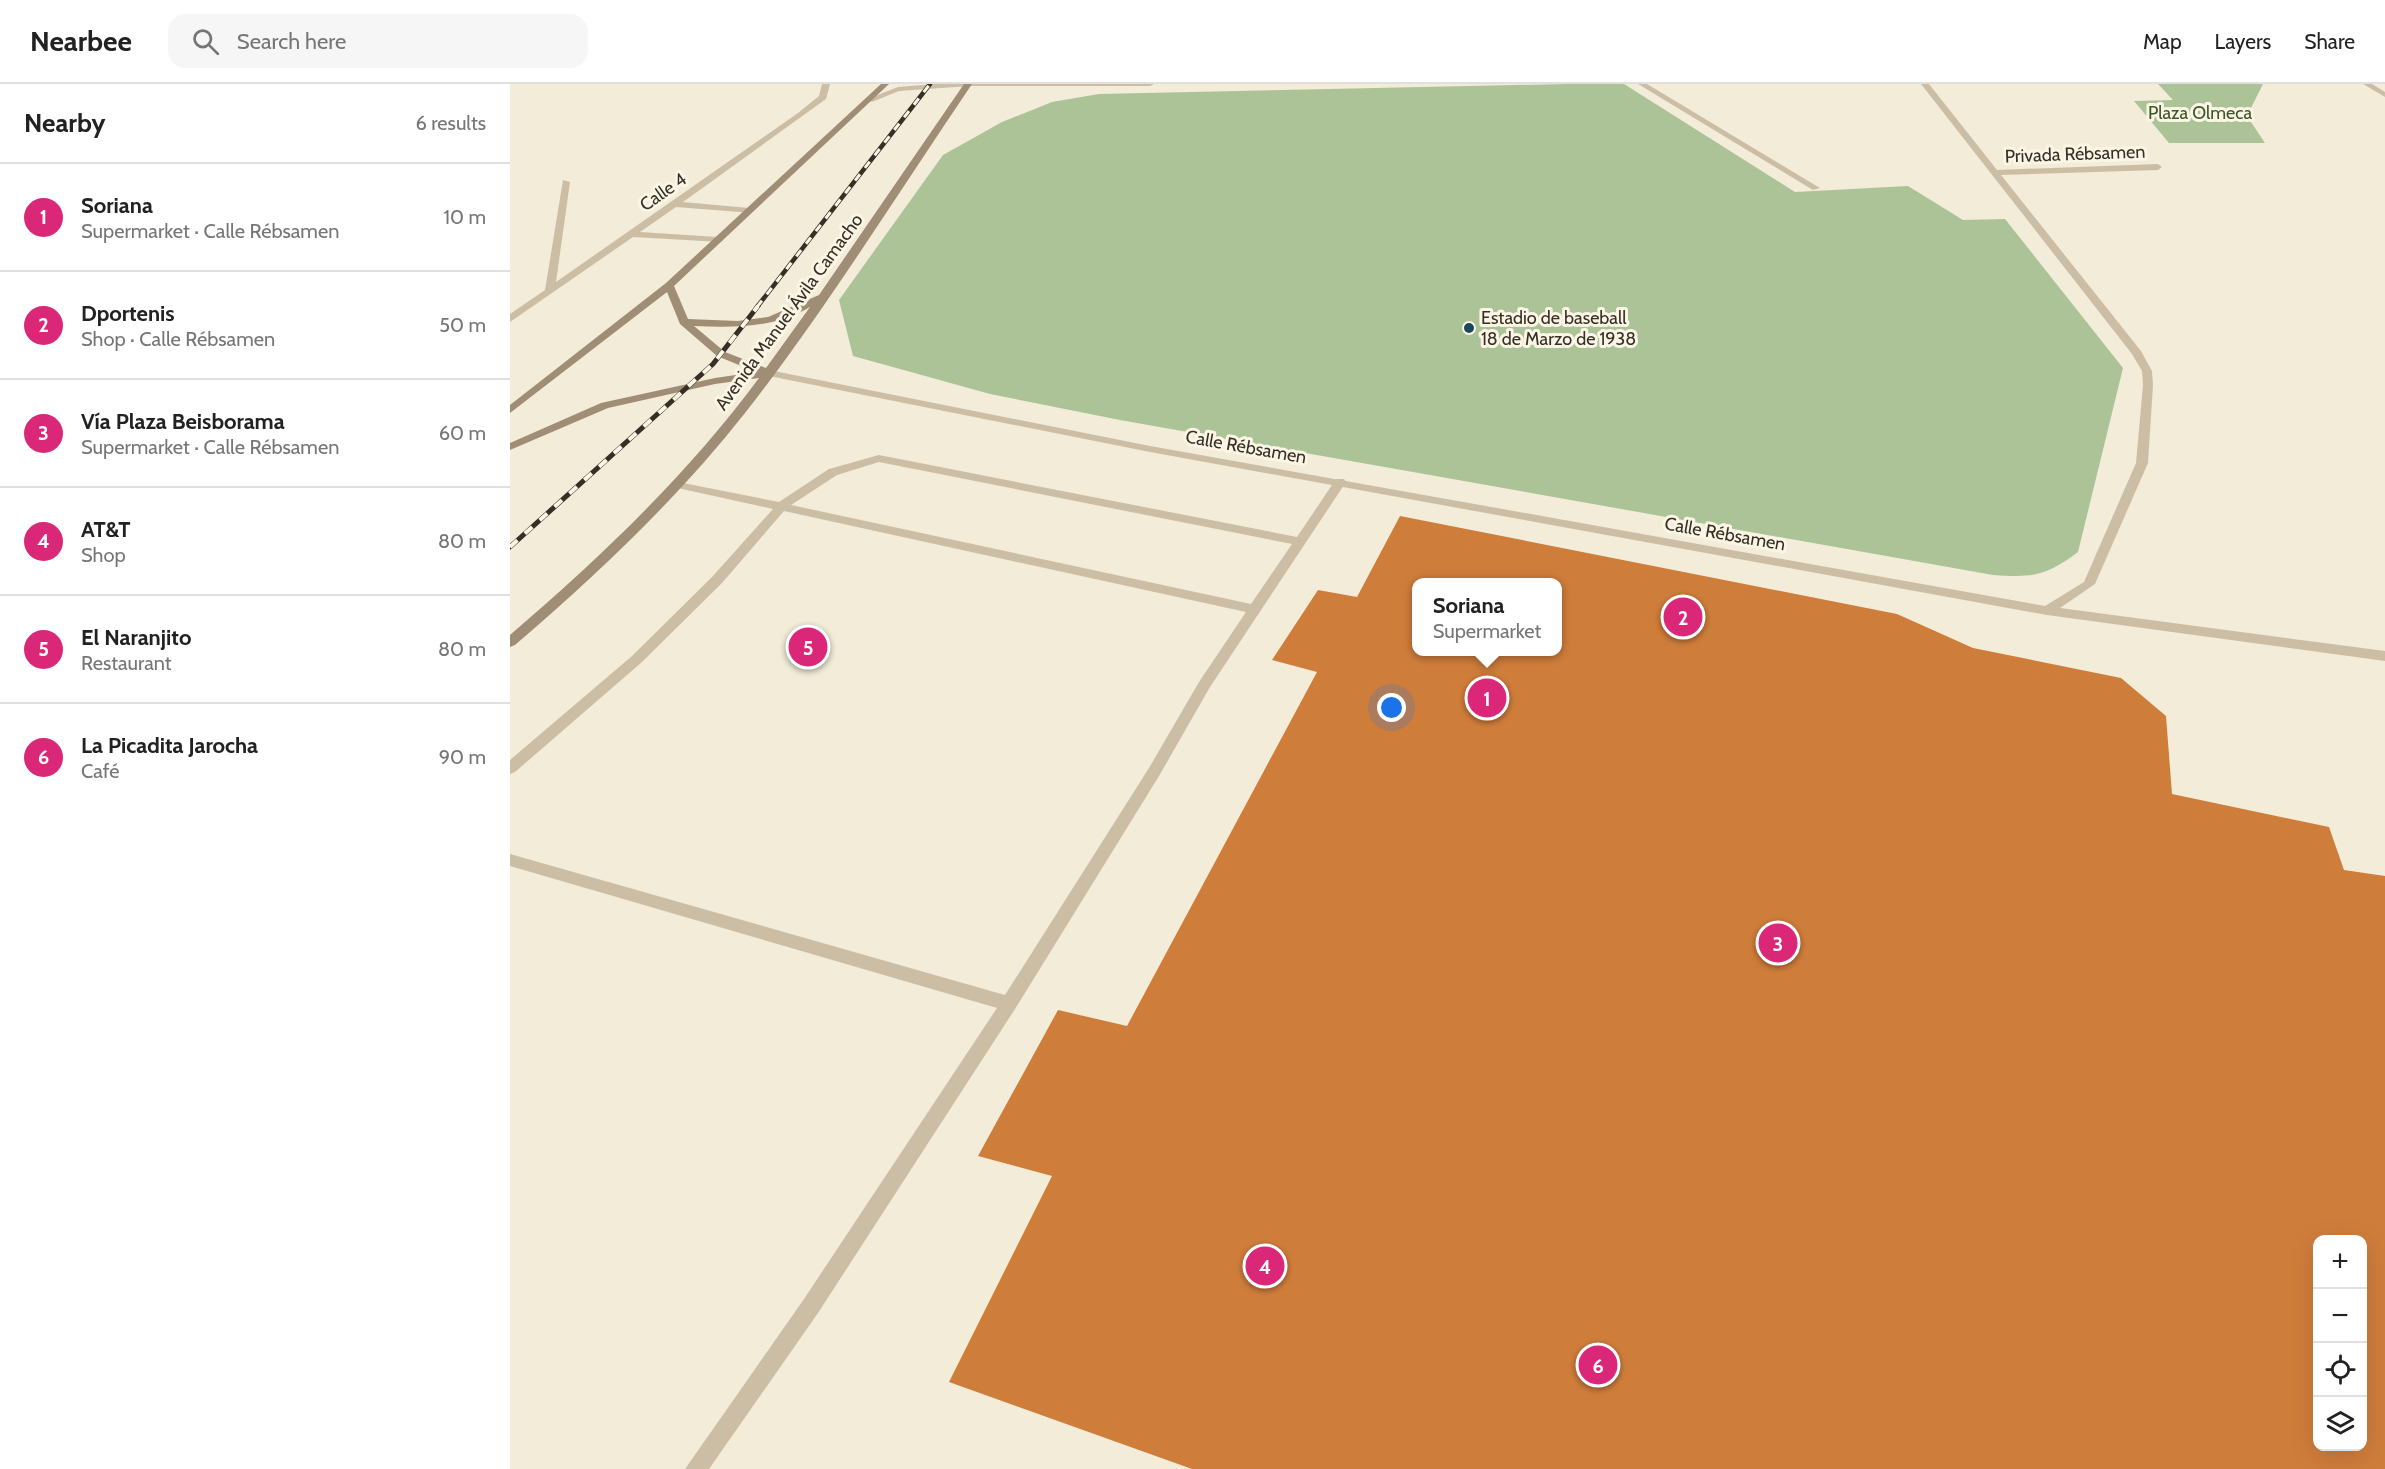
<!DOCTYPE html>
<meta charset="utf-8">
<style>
:root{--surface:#fff;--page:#f6f6f6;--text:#222;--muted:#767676;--line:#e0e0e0;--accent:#db2777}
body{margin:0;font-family:Cabin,sans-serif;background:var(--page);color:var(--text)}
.controls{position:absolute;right:18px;bottom:18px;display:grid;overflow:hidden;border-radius:12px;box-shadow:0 6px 24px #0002}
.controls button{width:54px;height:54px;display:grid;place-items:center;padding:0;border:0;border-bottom:2px solid var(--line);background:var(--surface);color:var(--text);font:30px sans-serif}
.you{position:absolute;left:882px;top:624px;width:21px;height:21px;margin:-15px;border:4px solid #fff;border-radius:50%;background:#1a73e8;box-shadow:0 0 0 9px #1a73e833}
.badge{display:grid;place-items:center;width:39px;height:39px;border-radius:50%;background:var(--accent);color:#fff;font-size:20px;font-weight:700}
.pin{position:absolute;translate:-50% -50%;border:3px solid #fff;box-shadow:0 2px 6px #0006}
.popup{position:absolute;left:902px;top:494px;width:150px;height:78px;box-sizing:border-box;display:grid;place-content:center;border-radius:12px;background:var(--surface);filter:drop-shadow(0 2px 4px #0005);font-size:20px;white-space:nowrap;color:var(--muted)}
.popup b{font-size:22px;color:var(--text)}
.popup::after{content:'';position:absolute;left:50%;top:100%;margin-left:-12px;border:12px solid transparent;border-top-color:var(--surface)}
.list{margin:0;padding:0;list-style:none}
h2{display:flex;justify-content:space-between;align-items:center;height:78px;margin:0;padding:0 24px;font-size:26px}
h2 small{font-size:20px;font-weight:400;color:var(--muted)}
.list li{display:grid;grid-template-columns:39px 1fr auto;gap:18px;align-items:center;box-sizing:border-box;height:108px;padding:0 24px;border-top:2px solid var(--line)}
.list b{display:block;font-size:22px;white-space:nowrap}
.list p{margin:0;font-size:20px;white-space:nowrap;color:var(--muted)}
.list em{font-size:20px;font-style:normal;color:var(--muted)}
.icon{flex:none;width:33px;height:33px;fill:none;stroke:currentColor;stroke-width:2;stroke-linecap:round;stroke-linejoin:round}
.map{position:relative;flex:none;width:1875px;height:1385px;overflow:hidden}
header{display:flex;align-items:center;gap:36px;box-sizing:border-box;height:84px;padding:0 30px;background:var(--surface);border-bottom:2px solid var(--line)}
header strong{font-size:28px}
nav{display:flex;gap:33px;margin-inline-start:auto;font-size:21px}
.search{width:420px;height:54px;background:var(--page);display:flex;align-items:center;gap:15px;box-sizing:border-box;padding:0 21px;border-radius:18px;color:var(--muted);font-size:22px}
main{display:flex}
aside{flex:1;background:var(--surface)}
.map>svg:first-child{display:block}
</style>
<header>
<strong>Nearbee</strong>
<div class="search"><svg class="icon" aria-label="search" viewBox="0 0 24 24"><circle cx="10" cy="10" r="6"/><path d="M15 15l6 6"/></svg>Search here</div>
<nav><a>Map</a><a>Layers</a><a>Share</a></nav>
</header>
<main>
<aside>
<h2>Nearby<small>6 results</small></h2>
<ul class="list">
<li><span class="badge">1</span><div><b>Soriana</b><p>Supermarket · Calle Rébsamen</p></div><em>10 m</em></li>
<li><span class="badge">2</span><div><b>Dportenis</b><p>Shop · Calle Rébsamen</p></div><em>50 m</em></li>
<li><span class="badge">3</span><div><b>Vía Plaza Beisborama</b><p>Supermarket · Calle Rébsamen</p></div><em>60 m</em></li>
<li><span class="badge">4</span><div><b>AT&amp;T</b><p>Shop</p></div><em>80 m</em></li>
<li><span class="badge">5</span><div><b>El Naranjito</b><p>Restaurant</p></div><em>80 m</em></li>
<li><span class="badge">6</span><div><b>La Picadita Jarocha</b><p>Café</p></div><em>90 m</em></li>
</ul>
</aside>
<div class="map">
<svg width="1875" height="1385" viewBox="0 0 1875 1385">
<rect width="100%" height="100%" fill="#f3ecd9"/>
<path fill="#acc398" d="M1056,0H1114L1285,108L1398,102L1453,136L1495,135L1613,284L1568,468C1536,492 1523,494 1483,491L610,336L480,310L343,272L329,216L433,71L492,38L542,18L589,10Z
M1648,0H1753L1737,32L1755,59H1659L1624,17L1663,16Z"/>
<path fill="#cf7d3b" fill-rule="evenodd" d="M890,432L1387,530L1463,564L1611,594L1656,632L1662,710L1819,743L1834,786L1875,792V1385H682L439,1298L542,1092L468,1072L548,926L617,942L807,588L762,576L808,506L847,513ZM906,498H1048V568H906ZM1808,1156H1852V1362H1808Z"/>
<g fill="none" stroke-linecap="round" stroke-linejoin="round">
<path fill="#ccbea4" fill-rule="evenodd" d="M369,371L787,453L826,395H834L836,398L700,603L649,692L505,925L308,1229L199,1385H175L294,1215L487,924L0,782V770L495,911L639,684L689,598L736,528L274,427L212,499L132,578L5,688L0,690V676L122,572L202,493L263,425L163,403V397L269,418L319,385ZM369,378L782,460L741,520L281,421L327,391Z"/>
<path fill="#ccbea4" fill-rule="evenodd" d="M312,0H320L316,15L173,118L239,124L242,125V129L166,123L130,148L208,153L213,156L211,158L123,153L0,238V230L35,206L53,96L60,98L46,198L288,29L309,12Z
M425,0H644L640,2H460L389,7L362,18L355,16L388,3Z
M1128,0H1137L1310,104L1303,106Z
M1411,0H1419L1487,86L1648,80L1652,83L1648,86L1491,91L1631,267L1642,287L1643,301L1638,379L1585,500L1550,524L1875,567V577L1537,531L640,368L259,292L254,289L259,286L640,362L1535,522L1574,498L1626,379L1633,301L1632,287L1622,270Z
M1853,0H1862L1875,8V13Z"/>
<path fill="#a08d75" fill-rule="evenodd" d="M371,0H379L164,202L178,235L228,237L258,233L309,211L454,0H462C388,109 315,227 235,329C168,414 87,491 5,561L0,563V551C90,474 179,389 249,294L205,300L98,324L0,366V359L91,319L205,294L246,288L207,272L170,240L157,208L0,329V321L156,199ZM300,223L256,284L215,268L184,242C224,244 265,244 300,223Z"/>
<defs>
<path id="rail-far1" d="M247,223L420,0"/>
<path id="rail" d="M0,463L203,280L248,222"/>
</defs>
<use href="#rail-far1" stroke="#372f26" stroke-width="4.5"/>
<use href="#rail" stroke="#372f26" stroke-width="5"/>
<use href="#rail-far1" stroke="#fbf5e5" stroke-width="3" stroke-dasharray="8" stroke-linecap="butt"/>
<use href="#rail" stroke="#fbf5e5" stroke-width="4" stroke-dasharray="10" stroke-linecap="butt"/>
</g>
<circle fill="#19495b" stroke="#fbf5e5" stroke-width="2" cx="959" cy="244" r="6"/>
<g text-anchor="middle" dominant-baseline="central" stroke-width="6" stroke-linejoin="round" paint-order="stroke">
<g font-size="18" fill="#3c5728" stroke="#fbf5e5">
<text x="1690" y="29">Plaza Olmeca</text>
</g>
<g font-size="18" fill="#372f26" stroke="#fbf5e5">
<text transform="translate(1565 70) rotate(-2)">Privada Rébsamen</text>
<text transform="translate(153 108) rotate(-35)">Calle 4</text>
<text transform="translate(279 228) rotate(-54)">Avenida Manuel Ávila Camacho</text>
<text transform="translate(736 363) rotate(10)">Calle Rébsamen</text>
<text transform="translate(1215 450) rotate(10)">Calle Rébsamen</text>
</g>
<g font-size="18" fill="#372f26" stroke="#fbf5e5" text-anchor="start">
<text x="971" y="234">Estadio de baseball<tspan x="971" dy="21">18 de Marzo de 1938</tspan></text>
</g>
</g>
</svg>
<div class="controls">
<button>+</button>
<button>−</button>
<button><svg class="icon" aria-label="locate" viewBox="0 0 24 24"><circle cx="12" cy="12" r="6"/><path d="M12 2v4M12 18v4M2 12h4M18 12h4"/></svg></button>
<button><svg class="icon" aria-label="layers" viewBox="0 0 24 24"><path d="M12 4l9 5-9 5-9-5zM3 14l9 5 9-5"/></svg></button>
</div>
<div class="you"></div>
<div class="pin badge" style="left:977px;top:614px">1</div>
<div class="popup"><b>Soriana</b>Supermarket</div>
<div class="pin badge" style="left:1173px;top:533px">2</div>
<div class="pin badge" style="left:1268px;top:859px">3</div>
<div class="pin badge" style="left:755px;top:1182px">4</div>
<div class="pin badge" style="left:298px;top:563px">5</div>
<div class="pin badge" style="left:1088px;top:1281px">6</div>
</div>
</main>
